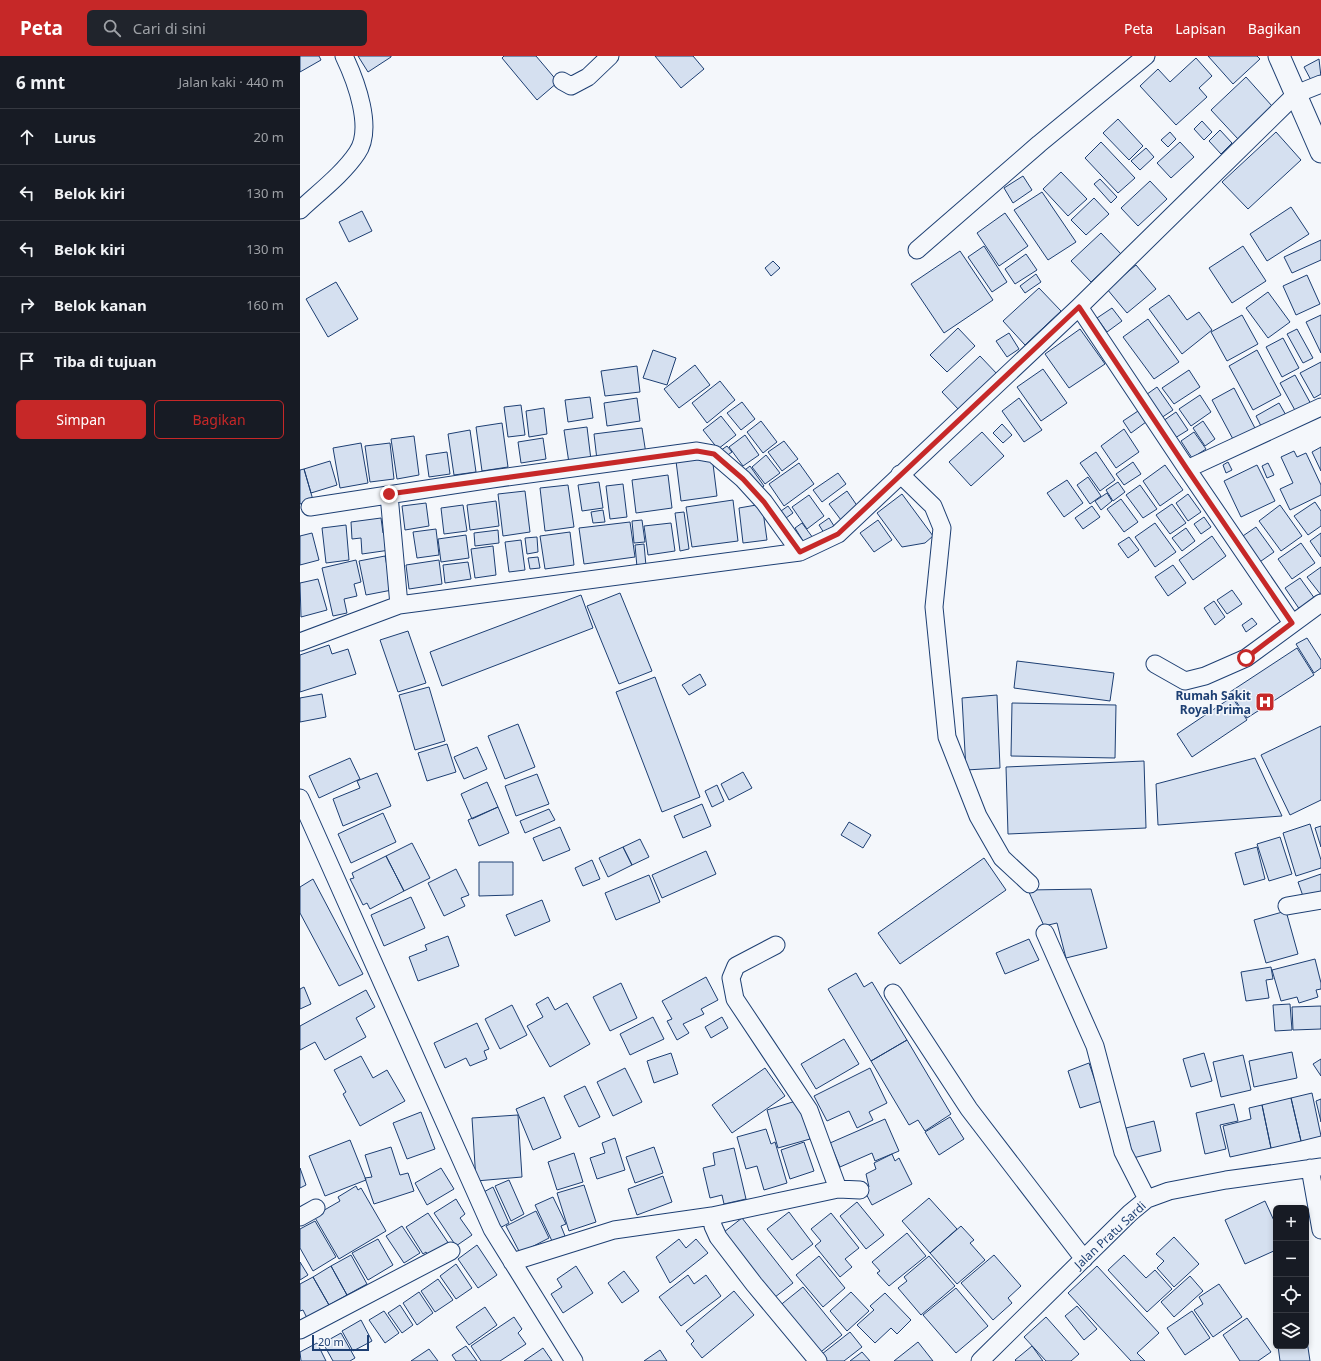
<!DOCTYPE html>
<html lang="id">
<meta charset="utf-8">
<style>
:root{--surface:#171b24;--page:#20242c;--text:#f1f3f6;--muted:#9ea1a6;--line:#363941;--accent:#c62828}
body{margin:0;font-family:"Noto Sans",sans-serif;background:var(--page);color:var(--text)}
.controls{position:absolute;right:12px;bottom:12px;display:grid;overflow:hidden;border-radius:6px;box-shadow:0 2px 6px #0003}
.controls button{width:36px;height:36px;display:grid;place-items:center;padding:0;border:0;border-bottom:1px solid var(--line);background:var(--surface);color:var(--text);font:20px sans-serif}
.scale{position:absolute;left:12px;bottom:10px;width:57px;box-sizing:border-box;padding-left:4px;border:2px solid #1d3f73;border-top:0;font-size:11px;line-height:14px;white-space:nowrap;color:#1d3f73;-webkit-text-stroke:3px #f4f7fb;paint-order:stroke}
.stop{position:absolute;width:12px;height:12px;margin:-9px;border:3px solid #c62828;border-radius:50%;background:#fff}
.stop.end{background:#c62828;border-color:#fff;box-shadow:0 1px 4px #0008}
.list{margin:0;padding:0;list-style:none}
h2{display:flex;justify-content:space-between;align-items:center;height:52px;margin:0;padding:0 16px;font-size:17px}
h2 small{font-size:13px;font-weight:400;color:var(--muted)}
.list li{display:grid;grid-template-columns:26px 1fr auto;gap:12px;align-items:center;box-sizing:border-box;height:56px;padding:0 16px;border-top:1px solid var(--line)}
.list b{display:block;font-size:15px;white-space:nowrap}
.list em{font-size:13px;font-style:normal;color:var(--muted)}
.actions{display:flex;gap:8px;padding:12px 16px}
.actions a{flex:1;padding:9px 0;border:1px solid var(--accent);border-radius:6px;text-align:center;font-size:14px;color:var(--accent)}
.actions .main{background:var(--accent);color:#fff}
.icon{flex:none;width:22px;height:22px;fill:none;stroke:currentColor;stroke-width:2;stroke-linecap:round;stroke-linejoin:round}
.map{position:relative;flex:none;width:1021px;height:1305px;overflow:hidden}
header{display:flex;align-items:center;gap:24px;box-sizing:border-box;height:56px;padding:0 20px;background:var(--accent);color:#fff}
header strong{font-size:19px}
nav{display:flex;gap:22px;margin-inline-start:auto;font-size:14px}
.search{width:280px;height:36px;background:var(--page);display:flex;align-items:center;gap:10px;box-sizing:border-box;padding:0 14px;border-radius:6px;color:var(--muted);font-size:15px}
main{display:flex}
aside{flex:1;background:var(--surface)}
.map>svg:first-child{display:block}
</style>
<header>
<strong>Peta</strong>
<div class="search"><svg class="icon" aria-label="search" viewBox="0 0 24 24"><circle cx="10" cy="10" r="6"/><path d="M15 15l6 6"/></svg>Cari di sini</div>
<nav><a>Peta</a><a>Lapisan</a><a>Bagikan</a></nav>
</header>
<main>
<aside>
<h2>6 mnt<small>Jalan kaki · 440 m</small></h2>
<ul class="list">
<li><svg class="icon" aria-label="ahead" viewBox="0 0 24 24"><path d="M12 20V5M6 11l6-6 6 6"/></svg><div><b>Lurus</b></div><em>20 m</em></li>
<li><svg class="icon" aria-label="left" viewBox="0 0 24 24"><path d="M17 20v-9H6M10 6l-5 5 5 5"/></svg><div><b>Belok kiri</b></div><em>130 m</em></li>
<li><svg class="icon" aria-label="left" viewBox="0 0 24 24"><path d="M17 20v-9H6M10 6l-5 5 5 5"/></svg><div><b>Belok kiri</b></div><em>130 m</em></li>
<li><svg class="icon" aria-label="right" viewBox="0 0 24 24"><path d="M7 20v-9h11M14 6l5 5-5 5"/></svg><div><b>Belok kanan</b></div><em>160 m</em></li>
<li><svg class="icon" aria-label="arrive" viewBox="0 0 24 24"><path d="M6 21V4h12l-3 4 3 4H6"/></svg><div><b>Tiba di tujuan</b></div></li>
</ul>
<div class="actions"><a class="main">Simpan</a><a>Bagikan</a></div>
</aside>
<div class="map">
<svg width="1021" height="1305" viewBox="0 0 1021 1305">
<rect width="100%" height="100%" fill="#f4f7fb"/>
<path fill="#d5e0f0" stroke="#1d3f73" d="M0,0H19L21,4L0,16Z
M58,0H91V1L68,16Z
M204,0H236L258,26L237,44L202,2Z
M355,0H393L404,13L381,32Z
M908,0H957L960,3L933,28Z
M896,2L912,20L899,32L907,41L876,69L840,30L858,13L870,26Z
M1019,3L1021,21L1012,26L1004,11Z
M946,21L972,50L938,83L911,54Z
M818,63L843,90L829,104L803,77Z
M902,65L912,76L904,84L894,73Z
M920,74L932,87L921,98L909,85Z
M870,76L876,83L868,91L861,84Z
M976,76L1001,104L948,153L922,126Z
M801,86L835,122L818,137L785,102Z
M880,86L894,101L871,122L857,107Z
M846,92L854,101L840,114L831,105Z
M761,116L787,143L768,160L743,133Z
M723,120L732,134L713,147L704,132Z
M800,123L817,141L811,147L794,128Z
M850,125L867,143L838,170L821,152Z
M742,136L776,186L748,204L714,154Z
M794,142L809,158L786,179L771,164Z
M991,151L1009,178L967,205L950,178Z
M62,155L72,175L49,186L39,166Z
M705,157L728,190L699,210L677,177Z
M801,177L821,198L791,226L771,205Z
M1021,184V204L992,217L984,201Z
M684,190L707,226L692,236L668,201Z
M943,190L966,225L932,247L909,212Z
M660,195L693,244L644,277L611,228Z
M726,198L737,214L715,228L705,213Z
M473,205L480,212L471,220L465,212Z
M836,209L856,233L827,257L807,233Z
M736,218L741,226L725,237L720,230Z
M1007,219L1020,248L996,259L983,230Z
M36,226L58,263L28,281L6,243Z
M739,232L761,255L725,289L703,265Z
M968,236L990,266L968,282L946,252Z
M869,239L887,264L899,256L912,274L882,298L849,253Z
M812,252L822,265L807,276L797,262Z
M942,259L958,288L927,305L911,276Z
M1021,259V297L1006,266Z
M848,263L879,306L854,323L823,281Z
M658,272L675,290L647,316L630,299Z
M780,273L805,308L769,332L745,298Z
M997,273L1013,302L1003,307L987,278Z
M709,277L719,293L707,301L696,285Z
M983,282L999,312L982,321L966,291Z
M353,294L376,302L367,329L343,322Z
M957,294L981,339L953,354L929,310Z
M680,300L698,319L659,354L642,336Z
M1021,306V338L1014,342L1000,317Z
M395,309L410,329L379,352L364,333Z
M337,310L340,336L305,340L301,315Z
M743,313L767,347L741,365L717,331Z
M889,314L900,331L874,348L862,332Z
M995,319L1012,350L997,358L980,327Z
M420,325L435,344L407,367L392,347Z
M857,331L873,354L858,364L843,341Z
M934,332L956,374L934,385L912,344Z
M900,339L911,356L891,370L879,353Z
M290,341L293,362L268,366L265,344Z
M337,342L340,365L307,370L304,347Z
M719,342L742,374L724,386L702,355Z
M442,346L455,363L441,374L427,357Z
M979,347L987,361L963,374L956,360Z
M221,349L225,379L208,381L204,351Z
M244,352L247,378L229,381L226,355Z
M838,355L846,366L831,377L823,365Z
M876,356L888,374L875,382L863,365Z
M421,360L436,379L418,393L403,374Z
M461,365L477,386L463,397L447,376Z
M903,365L915,383L905,390L893,372Z
M202,367L208,411L182,415L176,371Z
M702,368L712,379L703,387L693,377Z
M287,371L291,404L269,407L264,374Z
M342,372L346,398L297,404L294,378Z
M824,373L839,396L816,412L801,390Z
M170,374L176,416L154,419L148,378Z
M682,376L704,400L671,430L649,406Z
M894,376L906,393L892,402L881,385Z
M445,379L459,399L443,410L429,391Z
M114,380L119,419L97,423L91,383Z
M243,382L246,403L221,407L218,386Z
M484,385L498,403L482,415L468,396Z
M61,387L68,427L40,432L33,392Z
M90,387L94,423L70,426L65,390Z
M427,390L432,396L422,403L417,397Z
M1021,391V415L1012,396Z
M994,395L997,401L1006,397L1021,429V439L990,454L980,433L993,427L981,401Z
M147,396L150,418L129,421L126,399Z
M796,396L815,424L800,435L780,407Z
M466,399L480,417L465,428L452,411Z
M412,400L417,440L381,445L376,405Z
M30,405L37,429L11,437L4,413Z
M833,406L841,418L824,429L816,418Z
M928,406L932,414L926,417L923,409Z
M499,407L514,428L484,450L469,428Z
M968,407L974,419L967,422L962,410Z
M865,409L883,434L860,450L843,425Z
M957,409L975,445L941,461L924,425Z
M450,410L464,430L455,436L441,417Z
M4,413L13,444L0,448V414Z
M538,417L546,428L522,446L513,434Z
M368,419L372,452L336,457L332,424Z
M788,421L801,440L790,448L777,429Z
M767,424L783,447L764,461L747,437Z
M299,426L303,452L282,455L278,429Z
M818,426L825,436L813,445L806,434Z
M323,428L327,461L310,463L306,430Z
M268,429L274,471L245,475L240,432Z
M840,429L857,453L843,462L826,439Z
M225,435L230,476L203,480L198,438Z
M547,435L558,451L541,464L529,448Z
M807,437L812,445L801,454L795,445Z
M602,438L633,480L625,487L602,491L577,457Z
M888,438L901,456L888,465L876,447Z
M509,439L524,460L507,473L492,451Z
M821,443L838,466L824,476L807,453Z
M433,444L438,485L392,491L386,451Z
M196,445L199,470L170,474L167,449Z
M1015,446L1021,455V470L1008,479L994,460Z
M126,447L129,470L105,474L102,450Z
M462,448L467,484L443,487L439,452Z
M872,448L886,467L870,478L856,459Z
M163,449L167,475L144,478L141,452Z
M980,449L1002,480L981,495L959,465Z
M488,450L493,457L486,462L481,455Z
M792,450L800,461L783,473L775,462Z
M303,454L305,466L293,467L291,456Z
M384,456L389,493L380,495L375,457Z
M904,461L911,471L901,478L894,468Z
M81,462L83,477L88,476L90,494L62,498L61,482L52,483L51,466Z
M529,462L534,470L524,477L519,469Z
M342,464L345,486L334,487L332,465Z
M578,464L592,484L574,496L560,477Z
M330,466L335,501L284,508L279,472Z
M371,467L375,495L348,499L344,470Z
M502,467L513,482L505,488L495,472Z
M855,467L876,496L855,511L835,481Z
M46,469L49,504L26,507L22,472Z
M956,471L974,496L954,510L937,484Z
M886,472L895,485L882,495L872,482Z
M136,473L139,499L117,502L113,476Z
M198,474L199,487L175,490L174,477Z
M270,476L274,509L245,513L240,480Z
M12,477L19,504L0,509V480Z
M1021,477V501L1010,485Z
M166,479L169,502L141,506L138,483Z
M912,480L926,500L893,524L879,504Z
M237,481L238,496L227,498L225,482Z
M829,481L839,494L828,502L818,488Z
M221,484L225,514L209,516L205,486Z
M1001,487L1015,507L992,523L978,503Z
M344,488L346,510L337,511L335,489Z
M193,490L196,519L175,522L171,493Z
M85,500L92,534L66,539L59,505Z
M238,501L240,512L230,513L228,502Z
M56,504L61,526L54,528L57,540L44,543L47,557L33,560L22,512Z
M139,504L142,528L109,533L106,509Z
M168,506L171,523L145,527L143,509Z
M873,509L886,527L868,540L855,521Z
M1021,511V539L1007,521Z
M1000,522L1015,543L1000,554L985,532Z
M18,523L27,554L1,561L0,527Z
M932,534L942,548L927,558L917,544Z
M320,537L352,615L319,628L287,550Z
M281,539L293,572L142,630L130,596Z
M914,545L925,561L915,569L904,552Z
M952,562L957,568L946,576L942,569Z
M108,575L126,627L98,636L80,584Z
M1007,582L1021,604V612L1014,617L996,588Z
M29,589L32,598L48,593L56,618L0,636V599Z
M997,592L1014,619L947,662L930,636Z
M717,605L814,617L810,645L714,632Z
M400,618L406,629L389,639L382,629Z
M355,621L400,741L362,756L316,636Z
M129,631L145,685L115,694L99,639Z
M22,638L26,661L0,666V642Z
M697,639L700,712L666,714L662,642Z
M932,641L947,664L892,701L877,678Z
M712,647L816,649L815,702L711,700Z
M218,668L235,711L205,723L188,680Z
M1021,670V744L990,759L961,699Z
M147,688L156,716L127,725L118,697Z
M177,691L187,713L164,723L154,701Z
M50,702L60,723L19,742L9,720Z
M955,702L982,760L858,769L856,728Z
M844,705L846,772L708,778L706,711Z
M443,716L452,732L429,744L421,728Z
M77,717L91,750L43,770L33,743L60,732L57,725Z
M237,718L249,748L216,760L205,730Z
M187,726L198,751L172,763L161,738Z
M417,729L424,745L412,751L405,735Z
M402,748L411,770L383,782L374,760Z
M198,751L209,777L179,790L168,764Z
M249,753L255,764L225,777L220,765Z
M83,757L96,786L51,807L38,778Z
M549,766L571,779L563,792L541,779Z
M1010,768L1021,804V812L996,820L983,777Z
M1021,770V791L1015,772Z
M260,771L270,794L243,805L233,782Z
M980,781L992,818L969,825L957,788Z
M340,783L349,801L332,809L323,791Z
M112,787L130,822L104,835L86,800Z
M323,791L332,809L308,821L299,802Z
M957,791L965,823L944,829L935,797Z
M406,795L416,818L362,842L352,819Z
M86,800L104,835L70,853L67,847L63,849L50,823L54,822L52,817Z
M684,802L706,834L600,908L578,877Z
M292,804L300,823L283,830L275,812Z
M179,806H213V839L179,840Z
M156,813L169,839L161,842L165,850L144,860L128,827Z
M1021,818V837L1004,843L998,826Z
M349,819L360,846L316,864L305,837Z
M13,823L63,918L39,930L0,857V831Z
M791,833L807,892L766,902L757,867L744,870L728,834Z
M111,841L125,872L84,890L71,859Z
M242,844L250,865L215,880L206,859Z
M986,855L998,898L966,907L954,864Z
M148,880L159,910L118,925L109,901L127,894L125,889Z
M729,883L739,904L705,918L696,897Z
M1015,903L1021,927V933L1016,934L1018,941L999,947L997,941L981,945L972,914Z
M971,911L973,923L966,924L969,942L946,945L941,916Z
M556,917L564,931L572,926L607,984L571,1005L528,933Z
M406,921L418,944L401,953L404,958L383,968L389,977L377,984L367,965L372,963L362,945Z
M321,927L337,962L310,975L293,941Z
M4,931L11,948L0,953V933Z
M66,934L75,951L56,962L66,981L25,1004L15,986L0,994V970Z
M248,941L255,954L267,947L290,988L250,1011L227,970L243,961L236,948Z
M990,948L992,974L975,975L973,949Z
M212,949L227,979L200,993L185,963Z
M1021,950V973L993,974L992,951Z
M353,961L364,983L330,999L320,978Z
M422,961L428,972L411,982L405,971Z
M177,967L189,993L184,995L187,1003L170,1010L166,1002L145,1012L134,987Z
M544,983L559,1008L516,1033L501,1008Z
M607,984L651,1058L625,1075L618,1064L609,1069L571,1005Z
M992,996L997,1022L954,1031L949,1005Z
M371,997L378,1018L354,1027L347,1005Z
M904,997L912,1025L891,1031L883,1003Z
M943,999L951,1034L921,1041L913,1006Z
M61,1000L73,1022L87,1014L105,1045L60,1070L43,1038L46,1036L34,1014Z
M1021,1003V1020L1013,1008Z
M789,1007L802,1045L780,1052L768,1015Z
M325,1012L342,1046L313,1060L297,1026Z
M465,1012L485,1040L432,1077L412,1049Z
M570,1012L587,1047L569,1056L573,1064L557,1072L549,1055L527,1065L514,1040Z
M285,1030L300,1061L279,1071L264,1040Z
M1012,1037L1021,1080L1001,1085L991,1042Z
M244,1041L261,1082L233,1094L216,1053Z
M991,1042L1001,1085L971,1092L962,1049Z
M1021,1043V1066L1016,1045Z
M499,1044L510,1083L478,1092L467,1054Z
M934,1048L938,1065L920,1069L926,1093L905,1098L896,1057Z
M962,1049L971,1092L930,1101L923,1070L951,1063L949,1052Z
M121,1056L135,1093L107,1103L93,1067Z
M218,1059L222,1121L176,1125L172,1062Z
M650,1061L664,1083L639,1099L625,1076Z
M585,1063L599,1095L575,1105L572,1097L540,1111L530,1087Z
M854,1065L861,1095L833,1102L826,1072Z
M466,1073L471,1088L475,1086L487,1127L464,1134L457,1110L446,1113L437,1081Z
M315,1082L325,1114L297,1123L290,1102L305,1097L302,1087Z
M50,1084L66,1124L25,1140L9,1100Z
M504,1086L514,1115L490,1123L481,1094Z
M91,1091L100,1119L108,1117L114,1135L74,1148L65,1122L72,1121L65,1099Z
M354,1091L363,1117L335,1127L326,1101Z
M434,1092L446,1143L424,1148L422,1139L410,1142L403,1112L415,1109L413,1097Z
M274,1097L283,1126L257,1134L248,1106Z
M592,1098L595,1105L599,1102L612,1128L572,1149L564,1134L569,1131L566,1118L576,1113L574,1107Z
M0,1112L6,1129L0,1132Z
M141,1112L154,1133L127,1149L115,1127Z
M363,1120L372,1146L337,1159L328,1133Z
M209,1124L224,1158L211,1165L195,1130Z
M284,1129L296,1166L269,1175L257,1137Z
M56,1130L58,1134L61,1132L86,1175L39,1203L14,1160L40,1145L38,1141Z
M193,1131L209,1167L196,1174L180,1138Z
M253,1141L266,1168L261,1170L265,1180L252,1185L235,1149Z
M629,1142L657,1173L630,1197L602,1165Z
M156,1143L165,1158L160,1162L172,1179L156,1190L134,1157Z
M965,1145L976,1169V1194L945,1208L925,1164Z
M557,1146L584,1179L566,1193L540,1160Z
M236,1155L249,1182L220,1197L206,1170Z
M489,1156L513,1188L492,1204L467,1173Z
M128,1157L149,1188L129,1201L126,1196L123,1198L106,1171Z
M531,1157L559,1192L545,1203L552,1211L540,1221L515,1190L521,1185L511,1173Z
M442,1162L493,1227L470,1245L424,1176Z
M15,1165L36,1201L13,1215L0,1192V1173Z
M102,1170L120,1197L104,1207L86,1180Z
M661,1170L674,1184L670,1187L685,1204L657,1228L630,1197Z
M607,1177L626,1200L589,1230L577,1217L580,1215L572,1206Z
M874,1181L899,1208L874,1231L857,1212L864,1205L856,1198Z
M78,1183L93,1209L68,1224L52,1197Z
M379,1183L386,1192L396,1183L408,1197L370,1227L356,1201Z
M177,1189L197,1219L178,1232L158,1203Z
M51,1199L67,1228L47,1239L31,1210Z
M694,1199L721,1230L708,1242L712,1247L693,1264L661,1227Z
M824,1199L846,1222L855,1214L872,1233L847,1256L808,1214Z
M519,1200L545,1232L523,1251L496,1219Z
M629,1200L655,1230L621,1259L598,1232L607,1225L604,1221Z
M0,1206L8,1219L0,1224Z
M156,1208L172,1232L156,1243L140,1220Z
M31,1210L47,1239L29,1249L13,1221Z
M276,1210L293,1237L263,1257L251,1238L262,1231L257,1223Z
M797,1210L859,1277L837,1297L845,1305H831L768,1237Z
M324,1215L339,1235L322,1247L308,1227Z
M388,1219L394,1228L406,1219L421,1240L381,1270L359,1241Z
M890,1220L903,1235L874,1261L861,1246Z
M13,1221L29,1249L7,1262L3,1254L0,1255V1228Z
M138,1223L153,1244L135,1256L121,1235Z
M919,1228L942,1261L913,1281L894,1254L903,1248L899,1241Z
M503,1231L542,1279L517,1299L478,1251Z
M656,1232L688,1270L656,1297L623,1259Z
M434,1235L454,1259L402,1302L391,1288L394,1285L386,1275Z
M119,1236L133,1257L117,1269L103,1247Z
M551,1236L569,1255L547,1275L530,1255Z
M585,1237L611,1264L597,1278L591,1272L575,1287L557,1269L574,1254L570,1250Z
M100,1249L113,1269L102,1277L88,1257Z
M777,1250L797,1273L784,1284L765,1260Z
M185,1251L197,1269L169,1289L156,1271Z
M84,1255L99,1277L85,1287L69,1264Z
M892,1255L910,1282L885,1299L867,1272Z
M214,1261L222,1273L218,1277L226,1288L200,1305H181L171,1290Z
M746,1261L779,1298L771,1305H746L724,1281Z
M947,1262L971,1296L958,1305H940L923,1279Z
M61,1264L72,1285L53,1295L42,1275Z
M550,1276L562,1291L544,1305H527L522,1298Z
M41,1277L55,1302L50,1305H33L23,1287Z
M1006,1278L1010,1305H980L978,1290H1006Z
M618,1286L633,1305H594Z
M17,1287L26,1305H1L0,1296Z
M166,1290L177,1305H156L152,1299Z
M732,1290L743,1305H716L715,1304Z
M243,1292L252,1305H224Z
M129,1293L138,1305H111Z
M360,1294L367,1305H344Z
M562,1296L570,1305H550Z"/>
<g fill="none" stroke-linecap="round" stroke-linejoin="round">
<defs>
<path id="minor" d="M262,25L271,30L288,21L310,0
M0,154C18,137 43,118 57,97C74,73 56,25 44,0
M617,194L739,88L846,0
M779,251L887,413L992,567
M887,413L1021,351
M600,418L633,450L642,472L634,551L647,681L678,760L702,802L730,828
M89,439L99,549
M10,451L192,423L397,395L414,398L443,423L464,446L500,496
M0,586L99,549L500,496L538,478L779,251L996,38L1021,28
M855,608L885,625L905,620L946,602L1021,547
M0,742L192,1173L274,1305
M987,850L1021,844
M745,877L795,990L823,1096L847,1143
M476,889L436,910L431,922L435,943L509,1054L538,1133
M593,937L669,1053L784,1203
M1010,1112L1021,1174
M412,1160L413,1170L418,1181L454,1228L518,1305
M0,1161L16,1152
M212,1206L314,1174L412,1160L538,1133L560,1134
M0,1274L151,1195
M680,1305L830,1157L847,1143L869,1135L926,1124L1021,1111"/>
<path id="tertiary" d="M979,0L1021,96"/>
</defs>
<use href="#minor" stroke="#1d3f73" stroke-width="19"/>
<use href="#tertiary" stroke="#1d3f73" stroke-width="23"/>
<use href="#minor" stroke="#f4f7fb" stroke-width="17"/>
<use href="#tertiary" stroke="#f4f7fb" stroke-width="21"/>
</g>
<g fill="none" stroke-linecap="round" stroke-linejoin="round">
<path stroke="#c62828" stroke-width="5" d="M89,438L397,395L414,398L443,423L464,446L500,496L538,478L779,251L887,413L992,567L946,602"/>
</g>
<defs>
<symbol id="hospital-square" viewBox="-11 -11 22 22"><rect x="-9" y="-9" width="18" height="18" rx="4" fill="#c62828" stroke="#f4f7fb"/><path d="M-5-5h3v3.5h4V-5h3V5h-3V1.5h-4V5h-3Z" fill="#fff"/></symbol>
</defs>
<g fill-rule="evenodd">
<use href="#hospital-square" x="954" y="635" width="22" height="22"/>
</g>
<g text-anchor="middle" dominant-baseline="central" stroke-width="3" stroke-linejoin="round" paint-order="stroke">
<g font-size="12" font-weight="bold" fill="#1d3f73" stroke="#f4f7fb" text-anchor="end">
<text x="951" y="639">Rumah Sakit<tspan x="951" dy="14">Royal Prima</tspan></text>
</g>
<g font-size="12" fill="#1d3f73" stroke="#f4f7fb">
<text transform="translate(810 1179) rotate(-43)">Jalan Pratu Sardi</text>
</g>
</g>
</svg>
<div class="controls">
<button>+</button>
<button>−</button>
<button><svg class="icon" aria-label="locate" viewBox="0 0 24 24"><circle cx="12" cy="12" r="6"/><path d="M12 2v4M12 18v4M2 12h4M18 12h4"/></svg></button>
<button><svg class="icon" aria-label="layers" viewBox="0 0 24 24"><path d="M12 4l9 5-9 5-9-5zM3 14l9 5 9-5"/></svg></button>
</div>
<div class="scale">20 m</div>
<div class="stop" style="left:946px;top:602px"></div>
<div class="stop end" style="left:89px;top:438px"></div>
</div>
</main>
